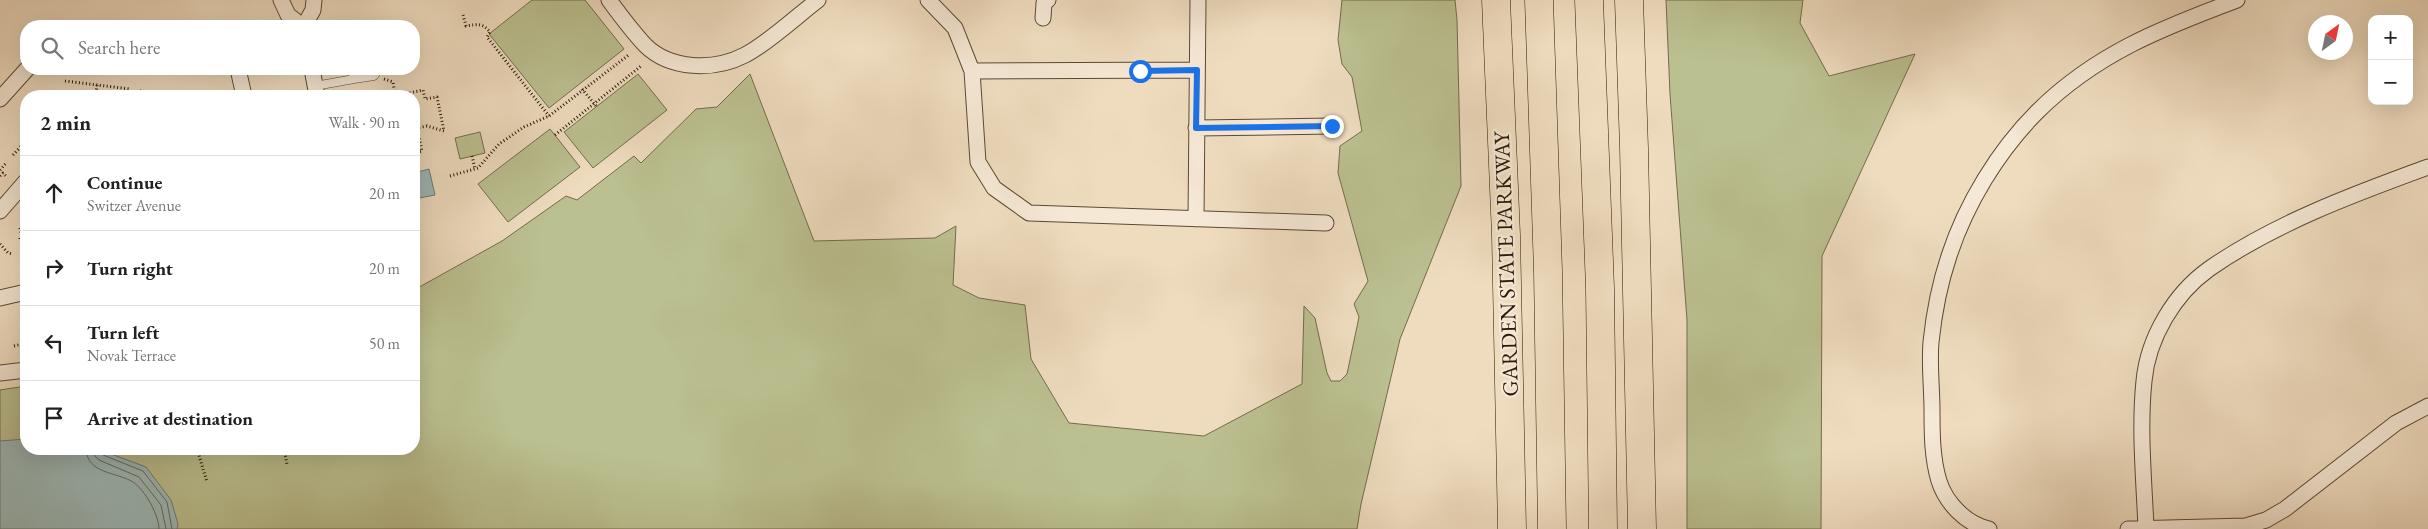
<!DOCTYPE html>
<meta charset="utf-8">
<style>
:root{--surface:#fff;--page:#f2f2f2;--text:#222;--muted:#767676;--line:#e0e0e0}
body{margin:0;font-family:"EB Garamond",serif;background:var(--page);color:var(--text)}
.controls{position:absolute;right:15px;top:15px;display:grid;overflow:hidden;border-radius:10px;box-shadow:0 5px 20px #0002}
.controls button{width:45px;height:45px;display:grid;place-items:center;padding:0;border:0;border-bottom:1px solid var(--line);background:var(--surface);color:var(--text);font:25px sans-serif}
.compass{position:absolute;left:2308px;top:15px;width:45px;height:45px;border-radius:50%;background:var(--surface);box-shadow:0 5px 20px #0002;rotate:33deg}
.stop{position:absolute;width:15px;height:15px;margin:-11px;border:4px solid #1a73e8;border-radius:50%;background:#fff}
.stop.end{background:#1a73e8;border-color:#fff;box-shadow:0 1px 5px #0008}
.list{margin:0;padding:0;list-style:none}
h2{display:flex;justify-content:space-between;align-items:center;height:65px;margin:0;padding:0 20px;font-size:21px}
h2 small{font-size:16px;font-weight:400;color:var(--muted)}
.list li{display:grid;grid-template-columns:32px 1fr auto;gap:15px;align-items:center;box-sizing:border-box;height:75px;padding:0 20px;border-top:1px solid var(--line)}
.list b{display:block;font-size:19px;white-space:nowrap}
.list p{margin:0;font-size:16px;white-space:nowrap;color:var(--muted)}
.list em{font-size:16px;font-style:normal;color:var(--muted)}
.icon{flex:none;width:28px;height:28px;fill:none;stroke:currentColor;stroke-width:2;stroke-linecap:round;stroke-linejoin:round}
.map{position:relative;flex:none;width:2428px;height:529px;overflow:hidden}
.search{position:absolute;background:var(--surface);box-shadow:0 5px 20px #0002;left:20px;top:20px;width:400px;height:55px;display:flex;align-items:center;gap:12px;box-sizing:border-box;padding:0 18px;border-radius:20px;color:var(--muted);font-size:19px}
.panel{position:absolute;background:var(--surface);box-shadow:0 5px 20px #0002;left:20px;top:90px;width:400px;height:365px;border-radius:20px}
.map>svg:first-child{display:block}
</style>
<div class="map">
<svg width="2428" height="529" viewBox="0 0 2428 529">
<rect width="100%" height="100%" fill="#efdcbf"/>
<filter id="stains"><feTurbulence type="fractalNoise" baseFrequency=".004" numOctaves="4"/><feColorMatrix values="0 0 0 0 .2 0 0 0 0 .09 0 0 0 0 .02 0 0 0 .5 -.17"/></filter>
<radialGradient id="worn" r=".72"><stop offset=".6" stop-color="#630" stop-opacity="0"/><stop offset="1" stop-color="#630" stop-opacity=".3"/></radialGradient>
<path fill="#bbc090" stroke="#736c4b" d="M532,0H585L624,49L549,108L489,34Z
M1342,0H1455L1457,20L1461,186L1400,339L1361,504L1357,529H0V390L26,386V449H414V290L502,241L566,196L577,200L634,156L641,163L696,109L717,107L750,74L814,241L935,238L956,226L953,285L979,298L1025,305L1031,359L1069,423L1204,436L1302,384L1304,306L1315,318L1327,373L1331,381H1340L1347,374L1359,317L1354,304L1368,281L1338,173L1340,146L1362,131L1352,77L1342,64L1338,40Z
M1666,0H1803L1800,23L1829,76L1915,54L1822,256L1821,529H1687V320L1670,94Z
M638,74L667,110L593,168L564,132Z
M550,129L580,167L508,222L478,184Z
M480,132L485,153L460,159L455,138Z"/>
<path fill="#9cbaba" stroke="#6f7972" d="M429,169L435,195L414,199V173Z
M26,439V449H98L146,467L171,500L178,524L177,529H0V441Z"/>
<g fill="none" stroke-linecap="round" stroke-linejoin="round">
<path stroke="#646960" stroke-width="1" d="M86,449C87,474 117,472 133,482C145,490 159,515 159,529
M93,449L95,456L99,460L139,477L161,505L166,529
M100,449L103,455L143,471L167,502L172,529"/>
<defs>
<path id="lane" d="M352,69L354,79L374,76L379,69
M315,86L354,79"/>
<path id="street" d="M281,0L288,15L302,26
M609,0C620,15 632,31 645,45C670,70 714,71 745,55C767,44 797,16 818,0
M928,0L955,28L972,71L978,162L994,188L1029,213L1326,223
M1043,18L1044,3L1048,0
M304,26L313,10L314,0
M238,69L244,96
M312,69L317,96
M972,71L1197,70
M0,99L27,69
M1196,128L1332,126
M0,211L26,181
M1196,219L1198,0
M0,298L26,292
M0,373L26,370
M2146,528C2144,480 2139,429 2144,381C2148,338 2174,294 2209,269C2273,224 2354,194 2428,167
M1989,529C1966,524 1946,503 1939,481C1932,458 1932,433 1932,410C1932,388 1929,364 1931,342C1934,313 1940,283 1949,256C1966,204 1998,151 2037,112C2095,54 2162,28 2237,0
M2128,529L2246,526L2266,520L2285,509L2396,423L2428,406"/>
<path id="highway" d="M1496,0L1506,235L1512,529
M1539,0L1548,271L1552,529
M1589,0L1600,288L1603,529
M1629,0L1634,148L1642,529"/>
</defs>
<use href="#lane" stroke="#5c4934" stroke-width="9"/>
<use href="#street" stroke="#5c4934" stroke-width="17"/>
<use href="#highway" stroke="#2b1806" stroke-width="29"/>
<path stroke="#2b1806" stroke-width="3" stroke-dasharray="1 2.5" stroke-linecap="butt" d="M463,15L466,26C478,24 482,23 490,32L487,37L549,116
M384,79L393,82L395,96L423,90L425,99L437,97L444,131L427,126L417,128L422,151L414,153
M65,81L130,89
M97,85L96,92L102,93V96
M582,89L597,107
M140,91L191,96
M555,135L641,66
M13,155L26,141
M472,156L475,169
M0,170L7,162
M0,176L3,173L7,177
M450,176L478,168L499,144L524,127L549,116L630,54
M20,228L22,238
M20,238V239
M0,244L8,253L13,254
M14,346L26,343
M197,449L207,482
M284,449L287,464"/>
<use href="#lane" stroke="#f5e8d5" stroke-width="8"/>
<use href="#street" stroke="#f5e8d5" stroke-width="15"/>
<use href="#highway" stroke="#efdcbf" stroke-width="28"/>
</g>
<g fill="none" stroke-linecap="round" stroke-linejoin="round">
<path stroke="#1a73e8" stroke-width="6" d="M1140,71L1197,70L1196,128L1332,126"/>
</g>
<g text-anchor="middle" dominant-baseline="central" stroke-width="4.5" stroke-linejoin="round" paint-order="stroke">
<g font-size="22" fill="#2b1806" stroke="#f5e8d5">
<text transform="translate(1506 264) rotate(-92)">GARDEN STATE PARKWAY</text>
</g>
</g>
<rect width="100%" height="100%" filter="url(#stains)"/>
<rect width="100%" height="100%" fill="url(#worn)"/>
</svg>
<div class="controls">
<button>+</button>
<button>−</button>
</div>
<svg class="compass" viewBox="-18 -18 36 36"><path d="M0-13l5 13h-10z" fill="#e53935"/><path d="M0 13l5-13h-10z" fill="#767676"/></svg>
<div class="stop" style="left:1140px;top:71px"></div>
<div class="stop end" style="left:1332px;top:126px"></div>
<div class="search"><svg class="icon" aria-label="search" viewBox="0 0 24 24"><circle cx="10" cy="10" r="6"/><path d="M15 15l6 6"/></svg>Search here</div>
<section class="panel">
<h2>2 min<small>Walk · 90 m</small></h2>
<ul class="list">
<li><svg class="icon" aria-label="ahead" viewBox="0 0 24 24"><path d="M12 20V5M6 11l6-6 6 6"/></svg><div><b>Continue</b><p>Switzer Avenue</p></div><em>20 m</em></li>
<li><svg class="icon" aria-label="right" viewBox="0 0 24 24"><path d="M7 20v-9h11M14 6l5 5-5 5"/></svg><div><b>Turn right</b></div><em>20 m</em></li>
<li><svg class="icon" aria-label="left" viewBox="0 0 24 24"><path d="M17 20v-9H6M10 6l-5 5 5 5"/></svg><div><b>Turn left</b><p>Novak Terrace</p></div><em>50 m</em></li>
<li><svg class="icon" aria-label="arrive" viewBox="0 0 24 24"><path d="M6 21V4h12l-3 4 3 4H6"/></svg><div><b>Arrive at destination</b></div></li>
</ul>
</section>
</div>
